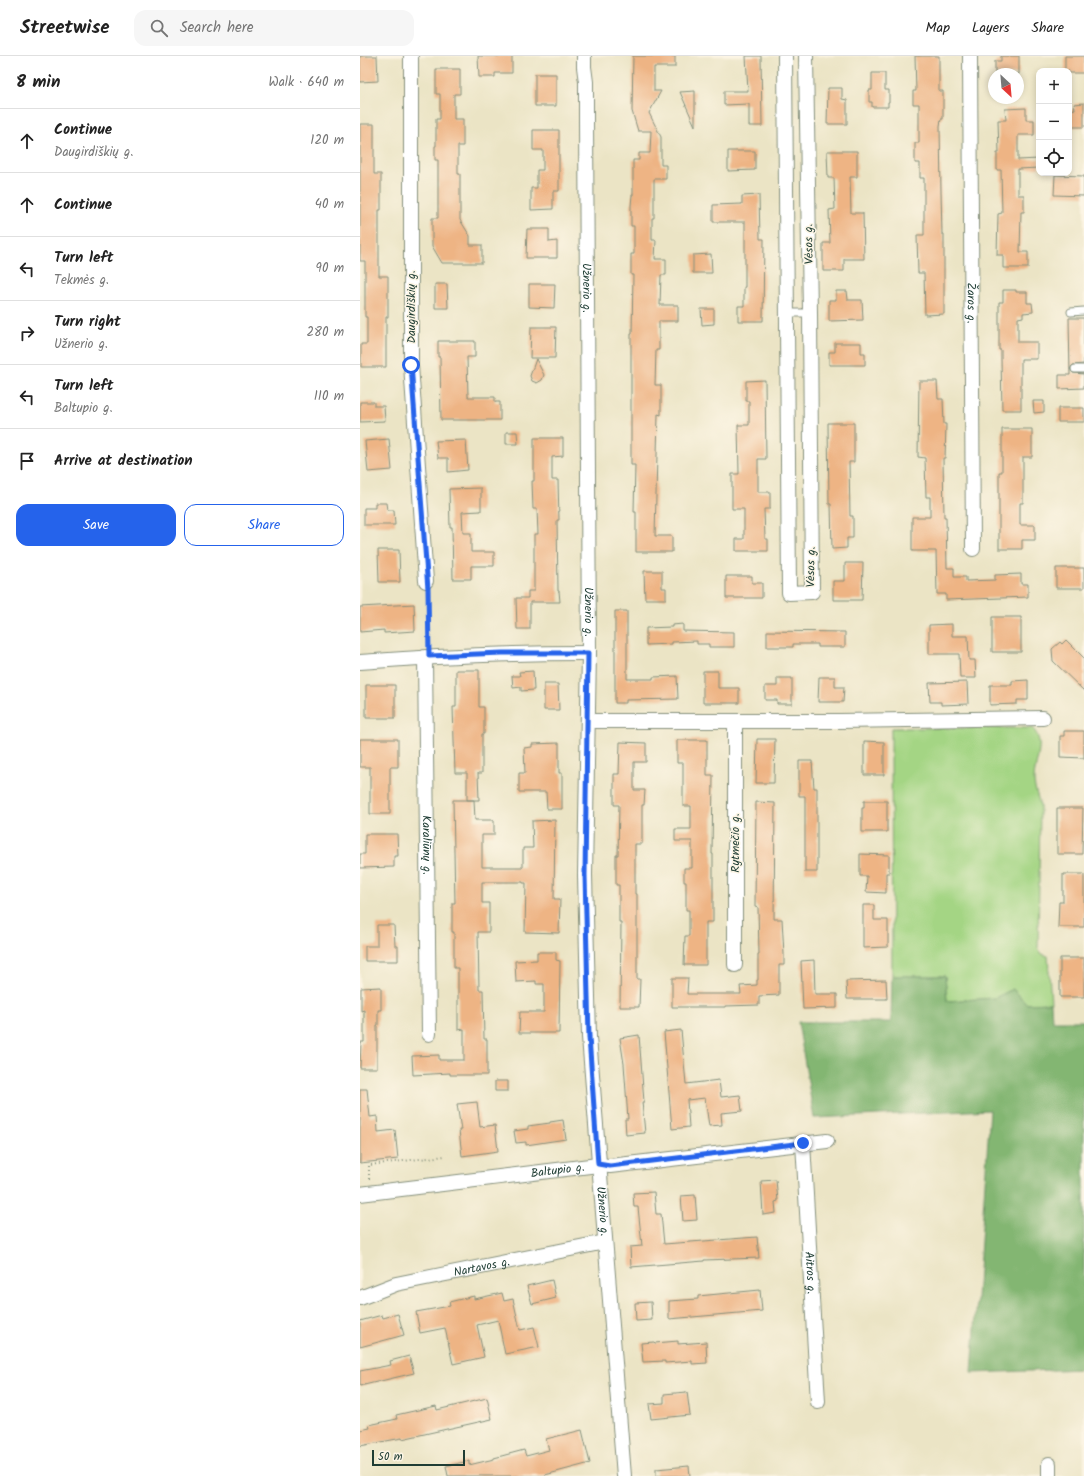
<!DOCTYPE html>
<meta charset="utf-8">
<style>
:root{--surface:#fff;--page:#f6f6f6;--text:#222;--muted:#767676;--line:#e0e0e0;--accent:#2563eb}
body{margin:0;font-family:Kalam,sans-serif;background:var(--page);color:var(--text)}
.controls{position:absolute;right:12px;top:12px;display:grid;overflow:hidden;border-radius:8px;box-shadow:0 2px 6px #0003}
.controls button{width:36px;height:36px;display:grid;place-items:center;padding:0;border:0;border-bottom:1px solid var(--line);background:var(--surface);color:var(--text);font:20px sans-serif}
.compass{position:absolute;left:628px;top:12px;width:36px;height:36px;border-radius:50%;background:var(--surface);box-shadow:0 2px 6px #0003;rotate:154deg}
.scale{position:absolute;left:12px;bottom:10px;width:93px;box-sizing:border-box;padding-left:4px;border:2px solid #1f3d34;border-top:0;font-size:11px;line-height:14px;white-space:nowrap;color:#1f3d34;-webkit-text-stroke:3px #fcf5e5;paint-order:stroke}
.stop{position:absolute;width:12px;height:12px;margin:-9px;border:3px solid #2563eb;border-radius:50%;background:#fff}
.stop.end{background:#2563eb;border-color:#fff;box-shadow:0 1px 4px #0008}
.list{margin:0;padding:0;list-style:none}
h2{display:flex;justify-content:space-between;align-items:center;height:52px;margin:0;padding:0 16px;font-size:17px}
h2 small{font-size:13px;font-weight:400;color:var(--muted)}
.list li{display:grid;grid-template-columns:26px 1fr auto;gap:12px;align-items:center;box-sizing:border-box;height:64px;padding:0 16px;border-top:1px solid var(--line)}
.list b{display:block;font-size:15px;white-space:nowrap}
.list p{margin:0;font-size:13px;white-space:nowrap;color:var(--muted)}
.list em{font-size:13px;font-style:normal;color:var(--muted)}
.actions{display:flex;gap:8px;padding:12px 16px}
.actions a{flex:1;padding:9px 0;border:1px solid var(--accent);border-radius:12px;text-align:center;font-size:14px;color:var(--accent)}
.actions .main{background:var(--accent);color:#fff}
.icon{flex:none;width:22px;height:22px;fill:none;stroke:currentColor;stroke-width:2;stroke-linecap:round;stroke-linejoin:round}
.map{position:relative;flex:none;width:724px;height:1420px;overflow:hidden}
header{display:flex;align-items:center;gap:24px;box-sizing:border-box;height:56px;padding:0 20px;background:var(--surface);border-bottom:1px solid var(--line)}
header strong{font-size:19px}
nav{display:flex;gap:22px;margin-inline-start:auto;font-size:14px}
.search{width:280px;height:36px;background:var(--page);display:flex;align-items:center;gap:10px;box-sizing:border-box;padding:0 14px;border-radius:12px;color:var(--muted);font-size:15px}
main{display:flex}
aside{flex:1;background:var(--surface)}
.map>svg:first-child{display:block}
</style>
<header>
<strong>Streetwise</strong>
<div class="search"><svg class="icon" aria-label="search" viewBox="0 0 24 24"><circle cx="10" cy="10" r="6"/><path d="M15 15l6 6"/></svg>Search here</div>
<nav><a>Map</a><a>Layers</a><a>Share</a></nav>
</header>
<main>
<aside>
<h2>8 min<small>Walk · 640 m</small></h2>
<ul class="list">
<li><svg class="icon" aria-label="ahead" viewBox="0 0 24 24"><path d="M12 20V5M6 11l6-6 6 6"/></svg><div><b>Continue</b><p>Daugirdiškių g.</p></div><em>120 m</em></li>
<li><svg class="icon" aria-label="ahead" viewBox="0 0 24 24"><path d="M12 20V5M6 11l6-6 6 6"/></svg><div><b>Continue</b></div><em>40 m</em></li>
<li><svg class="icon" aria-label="left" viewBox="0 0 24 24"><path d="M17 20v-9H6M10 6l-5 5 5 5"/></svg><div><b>Turn left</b><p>Tekmės g.</p></div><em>90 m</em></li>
<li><svg class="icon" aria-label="right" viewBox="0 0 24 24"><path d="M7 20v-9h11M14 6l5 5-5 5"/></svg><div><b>Turn right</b><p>Užnerio g.</p></div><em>280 m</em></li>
<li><svg class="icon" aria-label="left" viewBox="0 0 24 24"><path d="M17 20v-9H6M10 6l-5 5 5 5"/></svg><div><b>Turn left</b><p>Baltupio g.</p></div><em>110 m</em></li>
<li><svg class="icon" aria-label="arrive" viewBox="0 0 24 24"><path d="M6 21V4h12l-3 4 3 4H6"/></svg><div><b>Arrive at destination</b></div></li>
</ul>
<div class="actions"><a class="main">Save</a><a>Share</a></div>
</aside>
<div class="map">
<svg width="724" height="1420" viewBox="0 0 724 1420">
<rect width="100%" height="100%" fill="#fcf5e5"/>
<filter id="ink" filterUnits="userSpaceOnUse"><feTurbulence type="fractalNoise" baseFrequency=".025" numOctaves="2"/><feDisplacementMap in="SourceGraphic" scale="8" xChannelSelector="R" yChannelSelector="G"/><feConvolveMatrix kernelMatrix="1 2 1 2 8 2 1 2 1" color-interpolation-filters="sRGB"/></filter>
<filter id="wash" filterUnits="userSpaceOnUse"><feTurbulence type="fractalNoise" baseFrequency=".012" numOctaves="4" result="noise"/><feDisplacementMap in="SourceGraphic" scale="16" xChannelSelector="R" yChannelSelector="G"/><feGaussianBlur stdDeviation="0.9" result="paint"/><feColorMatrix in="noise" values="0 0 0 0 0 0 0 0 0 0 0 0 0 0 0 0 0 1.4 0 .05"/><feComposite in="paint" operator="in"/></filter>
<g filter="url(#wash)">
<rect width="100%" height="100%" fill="#ebe4c5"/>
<path fill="#a4d584" stroke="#62895c" d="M531,672H672C687,686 674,707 674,724C674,734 679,742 680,751L678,892L682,898L688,900L691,947L667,948L653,933L635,942L587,945L585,920H532Z"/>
<path fill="#83b672" stroke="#517a53" d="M532,920H585L587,945L635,942L653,933L667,948L691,947L692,965H724V1313L612,1317L630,1054L454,1062L438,966H531Z"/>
<g id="blocks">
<path fill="#eeb484" d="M0,0H17L18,25L0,26Z
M118,0H152V17H135V21H119Z
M273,0H315V11H294V35H301L289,57L301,81V109H306V123H294V162H292V184H296L295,203H306V219H301L300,249H318V265H299V294H296L295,329H301V359L298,358L295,480H312V496H276V456H274L275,409H271V278H272L273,219H271V198H274V170H271V150L272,139H273V104H279V97H290L291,75H278L272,55Z
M386,0H401L402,70H389V48L364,49V35H388Z
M555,0H579V35H583V63H581L580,70L581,136L582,178H584V258L565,259L564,217H558L557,179H564V122H560V107H555V87H559V48H553V35H556Z
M641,0H659V18H635V5H641Z
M705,0H724V17H709V15H705Z
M76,13H100V38H94V63H103V90H98V118H100V164L110,180V189H122V207H82L72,190V162H78V104H75V90H76V63H80V38H76Z
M512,17H525V34H529V46H528V51H512V46H509V34H512Z
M175,18H196V50H175Z
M468,32H482V43L487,44V68H467Z
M335,35V70L320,36Z
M724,47V71H709V54L715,53L714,48Z
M666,52V64H674V79H658V104L679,103V112L658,113V139H664V156H661L660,196H668V212H643V199H637L638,158L642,157L641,114H637V97H639L638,64H646L645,53Z
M0,68H14V118H21V154H19V220H28V261H26V311H1V288H7V261H5V205H0Z
M173,74H199V135H193V153L171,154V132H177V114H183V94H173Z
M368,95H395V114L368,115Z
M467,95H497V121H490L491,157H503L504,203H484V215H463V187H470L469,154L475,153L474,122H468Z
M695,119L724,120V140L694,139Z
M399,139L400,183H404L403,265H378V250H384V231H385V166H353V149L382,148V140Z
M167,173H189V186L197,185V202H166Z
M351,198L352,217H333V199Z
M75,228H87L88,252H75Z
M169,228H195L194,252L169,251Z
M643,234H656V236H667V247H672L673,256L663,257V261L658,262V286H677V303H661V354H642L641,303V294H639V246H643Z
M476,235H487L488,244H502L503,264L469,265V244H476Z
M341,253H354V268L342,269Z
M709,262H724V308L713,309L710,313L713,317L724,318V332L699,333V319H710Z
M171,271H196L195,302H170Z
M78,285H115V301H107L108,341H135V346H140V364H81L80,301H78Z
M475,287H501V297H505V309H469V296H475Z
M176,303L184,319L182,324L177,327L172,325L170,320Z
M405,324L406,403H398V436H410V453H404L405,483H408V495H376V483H384V453H372V418H379L378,369H389V345H386V325Z
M559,325H577L578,343H583L584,368H586L585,402H583L584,461H586L587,512H594V521H606V525L635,524V519L661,518V528H668V541L586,544V538H577L576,495H552V461H570V441H566L565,402L558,401Z
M673,345H684V356L674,357Z
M0,346H14V350H24L25,365L0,366Z
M698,352H724V366H698Z
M468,367H494V406H489L490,460H493V482H487V492L472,493L471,448H469Z
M642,373H672V401H663V447H660V469H675V484H662V493H639V416H642Z
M146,376H157L158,388H146Z
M174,382H203V400L192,401V424H198L199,464H197L198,535H199L200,546H170V573H157L156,542H168V535H174V478H178L177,453H173L172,425H174Z
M29,383L32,414L8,416L5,385Z
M106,384L108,414L88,416V402H78L76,385Z
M121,432V455L102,456L103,477H111V496H134V510H111V523H93L92,471H90L89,433Z
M15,447H26L27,454H34L35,469H4V452H15Z
M18,494H39L40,526H19Z
M485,507H503L502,544H473V525H485Z
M696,512H724V532H696Z
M284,515H302V532H306V543H285Z
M366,520H392V527H402V542H366Z
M54,548L55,575L24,577V574L0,576V551Z
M255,555H267V623H293V621L317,620L318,643L266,644V647H255Z
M632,561H661V596H632Z
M323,568V575L374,576V591H349V588H337V585L312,586V588L286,589V572L312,571V569Z
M592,568V580H608L609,604H615L616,622H600L599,598H569V569Z
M407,575L485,576V591H458V588H433V591H407Z
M706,584L724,602V635L693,605L692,593L700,586L702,588Z
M96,614H119V651H124V678H122V717H118L119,744H107V717H95L93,651H96Z
M173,615L174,634L161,635V631L153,632L152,620H160L159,616Z
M343,615H358V632H379V647H343Z
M459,621H475V631H484L483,646H458Z
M417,622H432V648H417V644H405V630H417Z
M668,624V644H657V648L630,649V629H652V625Z
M607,626L608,648L581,649V646H570L569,627Z
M184,628H198L199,654H184Z
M6,629H35V662H6Z
M704,675H724V702L700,701V680H704Z
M0,683H38V711H30V758H10V711H0Z
M397,683H415L414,727H396Z
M317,684H347V719H353L352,798H353V866H346V909H324L325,880H329V854H326V826H324V812H332V785H315V773H331V750H323V707H317Z
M504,685L524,686V719H504Z
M260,686L286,687V706H274V734H285L284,749H282V788H275V838H277V923H280L279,951H260L261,866H259V829H256V799H258L259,749H254V718H259Z
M199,687V717H202V753H187L186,736H159V717H165L164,692L172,691V688Z
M439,705H452L454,732H457V816H445V740H439Z
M93,744H114L115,764H134V779H122V811H163V792H173L172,765L195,764L194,843H200L199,877L165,876L166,827H163V826H122V847H129V876H118L119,934H123L124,983H127V1019H90V1017L53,1019L52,1000L79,999V1004H104V973L98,974V912H94V876H92V847H95Z
M504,745H527V776H502V752H504Z
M396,746L415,747L414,863H422L424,898V909H419V939L399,940V949L365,950V951H312V922H328L327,938H381L380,930L397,929V924H398V898H399L398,851L395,850Z
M697,752H723L722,798H697Z
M5,778H37L38,800H34V811L0,812V798H5Z
M500,798L529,799V817H526V837L506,836L507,820H500Z
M703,818H724V871H698L699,846H703Z
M503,849H514V864H528V891L503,892Z
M17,869H34L35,890H38V905H5V890H17Z
M177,896H196V904L200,905L199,977H159L160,956H184V928H176V925L156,926L155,905L177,904Z
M700,902H724V941H700Z
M454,904L455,938H477V952L443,953L441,905Z
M526,924L527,943H487L486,925Z
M21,931V954H18V969H17V1012H0L1,986H4V954L1,955V932Z
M321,974L326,1028L359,1024L361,1041L380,1039L382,1055L361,1057L362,1069L349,1070L345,1042L327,1044L329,1071L312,1073L304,976Z
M279,979L284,1046H282L285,1077L266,1079L265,1063H268L264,1008L260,982Z
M135,1025H148V1035H135Z
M0,1033H7L10,1061L17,1060L18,1076L35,1074L38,1103L0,1107Z
M117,1046L120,1071L135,1069L138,1095L102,1100L99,1074H101L97,1048Z
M203,1064L206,1083L166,1089V1086L156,1087L154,1075L168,1073V1070L190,1067V1066Z
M416,1124L418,1145L415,1146L416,1157L403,1159L401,1125Z
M294,1136L296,1158H301L304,1188L397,1181L399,1202L344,1204V1205L271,1211L270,1191L282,1190L278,1151H274L273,1137Z
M335,1139L337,1164L323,1165L321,1140Z
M192,1224L196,1242L172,1248L167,1230Z
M400,1234L402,1255L309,1263V1245L338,1243V1240Z
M142,1237L144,1245L153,1243L160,1274L174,1271L179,1291L145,1298L138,1264L117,1269L124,1301L93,1308L85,1272L60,1277L56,1256L90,1250L89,1246L114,1240V1243Z
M291,1246L292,1264L276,1265L275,1247Z
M38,1258L44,1279L0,1291V1265L22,1259L23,1262Z
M318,1285V1288L346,1286L347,1307L332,1308V1305L305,1307V1305L283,1306L281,1287L294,1286L295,1287Z
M49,1300L54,1317L0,1330V1315L31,1309L30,1305Z
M327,1336L330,1359L291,1363L289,1348L304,1347V1338Z
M127,1342L132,1363L42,1383V1382L0,1390V1374L10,1372L9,1369L37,1363L36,1359L76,1350L77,1354Z
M222,1374L230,1407L185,1419V1420H88L86,1410L109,1405V1409L134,1403V1402L164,1394L166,1400L189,1394L186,1383Z
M329,1410L330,1420H296V1413Z"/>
</g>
</g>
<g filter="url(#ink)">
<use href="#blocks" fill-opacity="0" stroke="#85907c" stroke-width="1"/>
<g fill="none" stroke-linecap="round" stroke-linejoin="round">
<defs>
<path id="lane" d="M711,256L724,255
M427,257H450
M715,313H724"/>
<g id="street">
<path d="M51,0V309L66,525"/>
<path id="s1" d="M224,0V11L226,26V64L229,597L225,819L229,981L264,1420"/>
<path d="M425,0L429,537L452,536L450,257L446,0"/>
<path id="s2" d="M610,0L613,493"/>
<path id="s3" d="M65,601L69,978"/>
<path d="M0,606C76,600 152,597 229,597"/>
<path d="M228,665H479L683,662"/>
<path d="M375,665V909"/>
<path id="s4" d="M443,1087L458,1346"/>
<path id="s5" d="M0,1138L238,1109L250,1110L467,1085"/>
<path id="s6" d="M0,1242L36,1228L245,1186"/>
<path d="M689,1420V1408"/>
</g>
</defs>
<use href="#lane" stroke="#85907c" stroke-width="9"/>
<use href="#street" stroke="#85907c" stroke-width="16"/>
<path stroke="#85907c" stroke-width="2" stroke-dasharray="1 3" stroke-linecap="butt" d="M68,537L69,588
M9,1123V1109L85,1100"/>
<use href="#lane" stroke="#fff" stroke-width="7"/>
<use href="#street" stroke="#fff" stroke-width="14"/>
</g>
</g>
<g fill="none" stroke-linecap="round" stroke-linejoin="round" filter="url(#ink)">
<path stroke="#2563eb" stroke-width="5" d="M51,309L68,533L69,600L142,597H228L225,819L229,981L238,1108L250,1110L443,1087"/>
</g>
<g text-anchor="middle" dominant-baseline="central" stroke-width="3" stroke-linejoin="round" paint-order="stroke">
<g font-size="12" fill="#1f3d34" stroke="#fcf5e5">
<text transform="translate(449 188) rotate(-91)">Vėsos g.</text>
<text stroke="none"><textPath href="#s1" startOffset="232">Užnerio g.</textPath></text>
<text stroke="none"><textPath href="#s2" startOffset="247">Žaros g.</textPath></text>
<text transform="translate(51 251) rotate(-90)">Daugirdiškių g.</text>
<text transform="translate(451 511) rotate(-89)">Vėsos g.</text>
<text stroke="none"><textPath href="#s1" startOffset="556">Užnerio g.</textPath></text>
<text transform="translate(375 787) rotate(-90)">Rytmečio g.</text>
<text stroke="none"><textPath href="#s3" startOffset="188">Karaliūnų g.</textPath></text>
<text stroke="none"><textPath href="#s5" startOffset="199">Baltupio g.</textPath></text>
<text stroke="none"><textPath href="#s1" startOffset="1156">Užnerio g.</textPath></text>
<text stroke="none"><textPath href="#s6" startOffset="126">Nartavos g.</textPath></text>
<text stroke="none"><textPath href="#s4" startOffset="130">Aitros g.</textPath></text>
</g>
</g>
</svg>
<div class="controls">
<button>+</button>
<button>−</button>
<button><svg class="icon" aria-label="locate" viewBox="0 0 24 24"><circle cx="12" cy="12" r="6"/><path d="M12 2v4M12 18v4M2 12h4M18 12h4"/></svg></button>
</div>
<svg class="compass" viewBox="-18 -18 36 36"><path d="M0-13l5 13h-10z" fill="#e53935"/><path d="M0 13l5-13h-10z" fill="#767676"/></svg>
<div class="scale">50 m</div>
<div class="stop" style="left:51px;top:309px"></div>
<div class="stop end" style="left:443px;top:1087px"></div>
</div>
</main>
